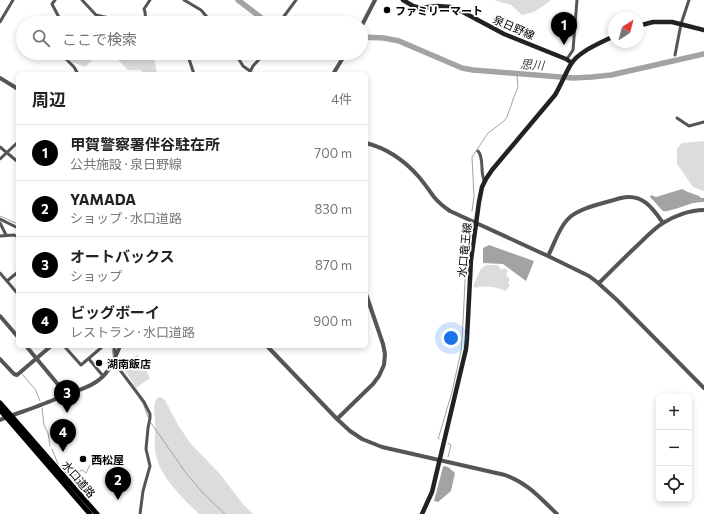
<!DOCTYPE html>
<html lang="ja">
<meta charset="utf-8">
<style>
:root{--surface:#fff;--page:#f6f6f6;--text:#222;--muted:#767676;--line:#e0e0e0;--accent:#000}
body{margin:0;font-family:Commissioner,"Noto Sans JP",sans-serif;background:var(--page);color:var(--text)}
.controls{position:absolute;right:12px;bottom:12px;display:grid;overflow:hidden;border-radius:6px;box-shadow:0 2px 6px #0003}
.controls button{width:36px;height:36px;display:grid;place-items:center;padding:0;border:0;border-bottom:1px solid var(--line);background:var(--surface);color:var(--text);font:20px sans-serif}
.compass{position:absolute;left:608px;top:12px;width:36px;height:36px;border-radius:50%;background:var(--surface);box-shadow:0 2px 6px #0003;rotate:36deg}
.you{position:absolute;left:451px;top:338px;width:14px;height:14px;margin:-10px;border:3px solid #fff;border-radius:50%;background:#1a73e8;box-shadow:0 0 0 6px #1a73e833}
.badge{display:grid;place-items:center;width:26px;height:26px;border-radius:50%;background:var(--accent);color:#fff;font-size:13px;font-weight:700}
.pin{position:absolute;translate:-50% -33px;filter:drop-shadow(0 1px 2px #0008)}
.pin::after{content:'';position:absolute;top:21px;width:14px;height:12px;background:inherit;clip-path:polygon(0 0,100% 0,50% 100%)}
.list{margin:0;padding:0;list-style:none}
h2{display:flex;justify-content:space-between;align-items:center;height:52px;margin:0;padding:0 16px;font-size:17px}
h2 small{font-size:13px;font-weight:400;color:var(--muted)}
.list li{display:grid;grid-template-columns:26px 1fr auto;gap:12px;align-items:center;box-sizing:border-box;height:56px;padding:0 16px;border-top:1px solid var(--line)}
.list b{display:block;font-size:15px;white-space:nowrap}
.list p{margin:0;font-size:13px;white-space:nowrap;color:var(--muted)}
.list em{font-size:13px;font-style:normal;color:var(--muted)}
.icon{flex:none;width:22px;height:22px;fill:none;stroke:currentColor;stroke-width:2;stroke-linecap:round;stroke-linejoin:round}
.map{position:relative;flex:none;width:704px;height:514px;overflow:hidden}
.search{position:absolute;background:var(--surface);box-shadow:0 2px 6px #0003;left:16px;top:16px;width:352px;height:44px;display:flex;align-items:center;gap:10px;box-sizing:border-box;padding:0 14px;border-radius:22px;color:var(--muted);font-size:15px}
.panel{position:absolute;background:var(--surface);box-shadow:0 2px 6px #0003;left:16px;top:72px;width:352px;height:276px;border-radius:6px}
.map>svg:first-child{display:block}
</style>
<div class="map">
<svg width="704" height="514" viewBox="0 0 704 514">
<rect width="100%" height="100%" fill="#fff"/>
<path fill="#dcdcdc" d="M494,0H550V1L534,12L522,15L511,5Z
M63,53H107L97,55L85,67L72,62Z
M111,53H148L154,58L157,74H144L141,70H128Z
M704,141V191L693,187L677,164V149L682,143Z
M486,265H497L502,270L505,268L508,271L506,274L510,280L508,283L510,285L507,290L505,291C497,287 485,285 476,288L473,286L481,269Z
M138,355L150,378L136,388L120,363Z
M160,397L165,400L178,425L191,444L220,474L242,503L253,514H199C182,497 157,475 155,449C154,440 156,430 155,421C155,414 152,404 157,398Z"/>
<path fill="#a3a3a3" d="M682,189L688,192L699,196L701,198H704V202C701,202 697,202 694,203C688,204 667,213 663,211C661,209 653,200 650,197L651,195L656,197Z
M489,245L534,261L526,281L503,264L483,263V248Z
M444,466L448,467L455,473L451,491L438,502L434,501L443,467Z"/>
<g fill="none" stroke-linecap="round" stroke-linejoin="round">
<path stroke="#a3a3a3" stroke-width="1" d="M472,211L474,197L472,157L488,133L504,121L507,117L514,97L518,87L517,76L513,73
M0,216L18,224
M112,346L113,356
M22,374L35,389L40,401
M139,398L143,403L148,417
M42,408L44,425L48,433L50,446
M151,423L186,473L203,493L225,514
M440,439L438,438L439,436L452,392L461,351L463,323L465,281L469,229
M448,443L451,445L448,457
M52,449L58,464
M61,467L70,478L82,470L86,473L90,465"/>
<path stroke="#a3a3a3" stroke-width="5.5" d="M238,0L268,23
M361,37L384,38L399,41L462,68L473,70L573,78L592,77L611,75L704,54"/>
<path stroke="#555" stroke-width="3" d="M55,0L52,4L53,6L62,23
M82,0L96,15L131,23
M184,0L201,10L212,23
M0,22L13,0
M146,23L145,12L144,9L150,0
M279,23L296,0
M60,53L74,67L78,74
M184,53L189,59L194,74
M235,53L243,66L250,71
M675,55L681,24L689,0
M567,59L573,50L577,0
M249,74L253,66L265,53
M677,118L689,126L704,122
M0,147L18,162
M478,151C485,159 479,172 485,182
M0,159L18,142
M0,219L18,228
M0,223L6,235
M0,236L14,235L18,237
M0,273L18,294
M7,281L18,272
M64,346L81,365L102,347L101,346
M114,346L116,362L120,370L144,402L150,414V418L148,428L146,449L150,466L143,491L140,514
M89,359L103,376"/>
<path stroke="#555" stroke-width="4" d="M361,27L375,0
M333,74L346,53
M0,78L18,89
M366,143C386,148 405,161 419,177C424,183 429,190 434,197C439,203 444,207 450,211L548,256L589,276L597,282L617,300L704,388
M548,256C554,245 558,230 567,220C577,208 605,203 621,198C642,193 652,207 663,223
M599,283C613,269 627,255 642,241C648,235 655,228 663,223C674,216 690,210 704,210
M0,316L18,337
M26,346L66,394
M267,346L337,419L350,431L362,439L382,447L505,475C529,484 539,497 557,514
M0,359L14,374L17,375L51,346
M337,419L373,384L379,376L384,365L385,354L383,344L366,294
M0,420C14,414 29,410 43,404C51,401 58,398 66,395C77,390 90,388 100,379C110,371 115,358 120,346"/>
<path stroke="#222" stroke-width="4.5" d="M403,0L413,6L420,8L437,6L451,7L461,11L504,34L566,59L572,63
M638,26L653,22H672L704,30
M422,514L432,492L466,349L467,338L471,260L479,202L482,187L486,179L492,170L555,95C561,85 565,74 571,64C579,51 601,43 614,36"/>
<path stroke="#000" stroke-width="5" d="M0,403L97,514
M0,410L90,514"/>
</g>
<g fill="#000" stroke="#fff" stroke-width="1.5">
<circle cx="387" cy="10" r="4"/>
<circle cx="99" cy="363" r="4"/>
<circle cx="83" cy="459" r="4"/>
</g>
<g text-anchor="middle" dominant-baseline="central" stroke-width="3.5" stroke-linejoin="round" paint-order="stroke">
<g font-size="11" font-weight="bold" fill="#000" stroke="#fff" text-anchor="start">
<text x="395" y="10">ファミリーマート</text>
<text x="107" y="363">湖南飯店</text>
<text x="91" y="459">西松屋</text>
</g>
<g font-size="11" fill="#000" stroke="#fff">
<text transform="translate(514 27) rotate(24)">泉日野線</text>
<text transform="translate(464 250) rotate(-84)">水口竜王線</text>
<text transform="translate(79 479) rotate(49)">水口道路</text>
</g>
<g font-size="12" font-style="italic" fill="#444" stroke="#fff">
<text transform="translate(532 64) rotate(4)">思川</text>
</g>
</g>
</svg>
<div class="controls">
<button>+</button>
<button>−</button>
<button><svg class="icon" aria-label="locate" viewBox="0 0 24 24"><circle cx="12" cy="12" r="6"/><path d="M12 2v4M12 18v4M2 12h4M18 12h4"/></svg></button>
</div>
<svg class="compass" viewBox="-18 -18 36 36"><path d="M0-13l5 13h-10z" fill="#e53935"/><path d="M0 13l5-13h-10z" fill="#767676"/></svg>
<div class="you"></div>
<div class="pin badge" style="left:564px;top:45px">1</div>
<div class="pin badge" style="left:118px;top:500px">2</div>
<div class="pin badge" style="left:67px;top:413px">3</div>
<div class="pin badge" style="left:63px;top:452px">4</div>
<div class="search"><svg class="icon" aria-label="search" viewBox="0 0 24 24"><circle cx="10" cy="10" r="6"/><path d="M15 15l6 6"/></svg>ここで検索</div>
<section class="panel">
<h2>周辺<small>4件</small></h2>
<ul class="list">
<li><span class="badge">1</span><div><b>甲賀警察署伴谷駐在所</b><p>公共施設 · 泉日野線</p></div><em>700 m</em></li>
<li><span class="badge">2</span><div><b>YAMADA</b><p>ショップ · 水口道路</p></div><em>830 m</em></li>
<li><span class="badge">3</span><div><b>オートバックス</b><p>ショップ</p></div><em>870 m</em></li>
<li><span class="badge">4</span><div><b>ビッグボーイ</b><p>レストラン · 水口道路</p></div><em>900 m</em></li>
</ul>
</section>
</div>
